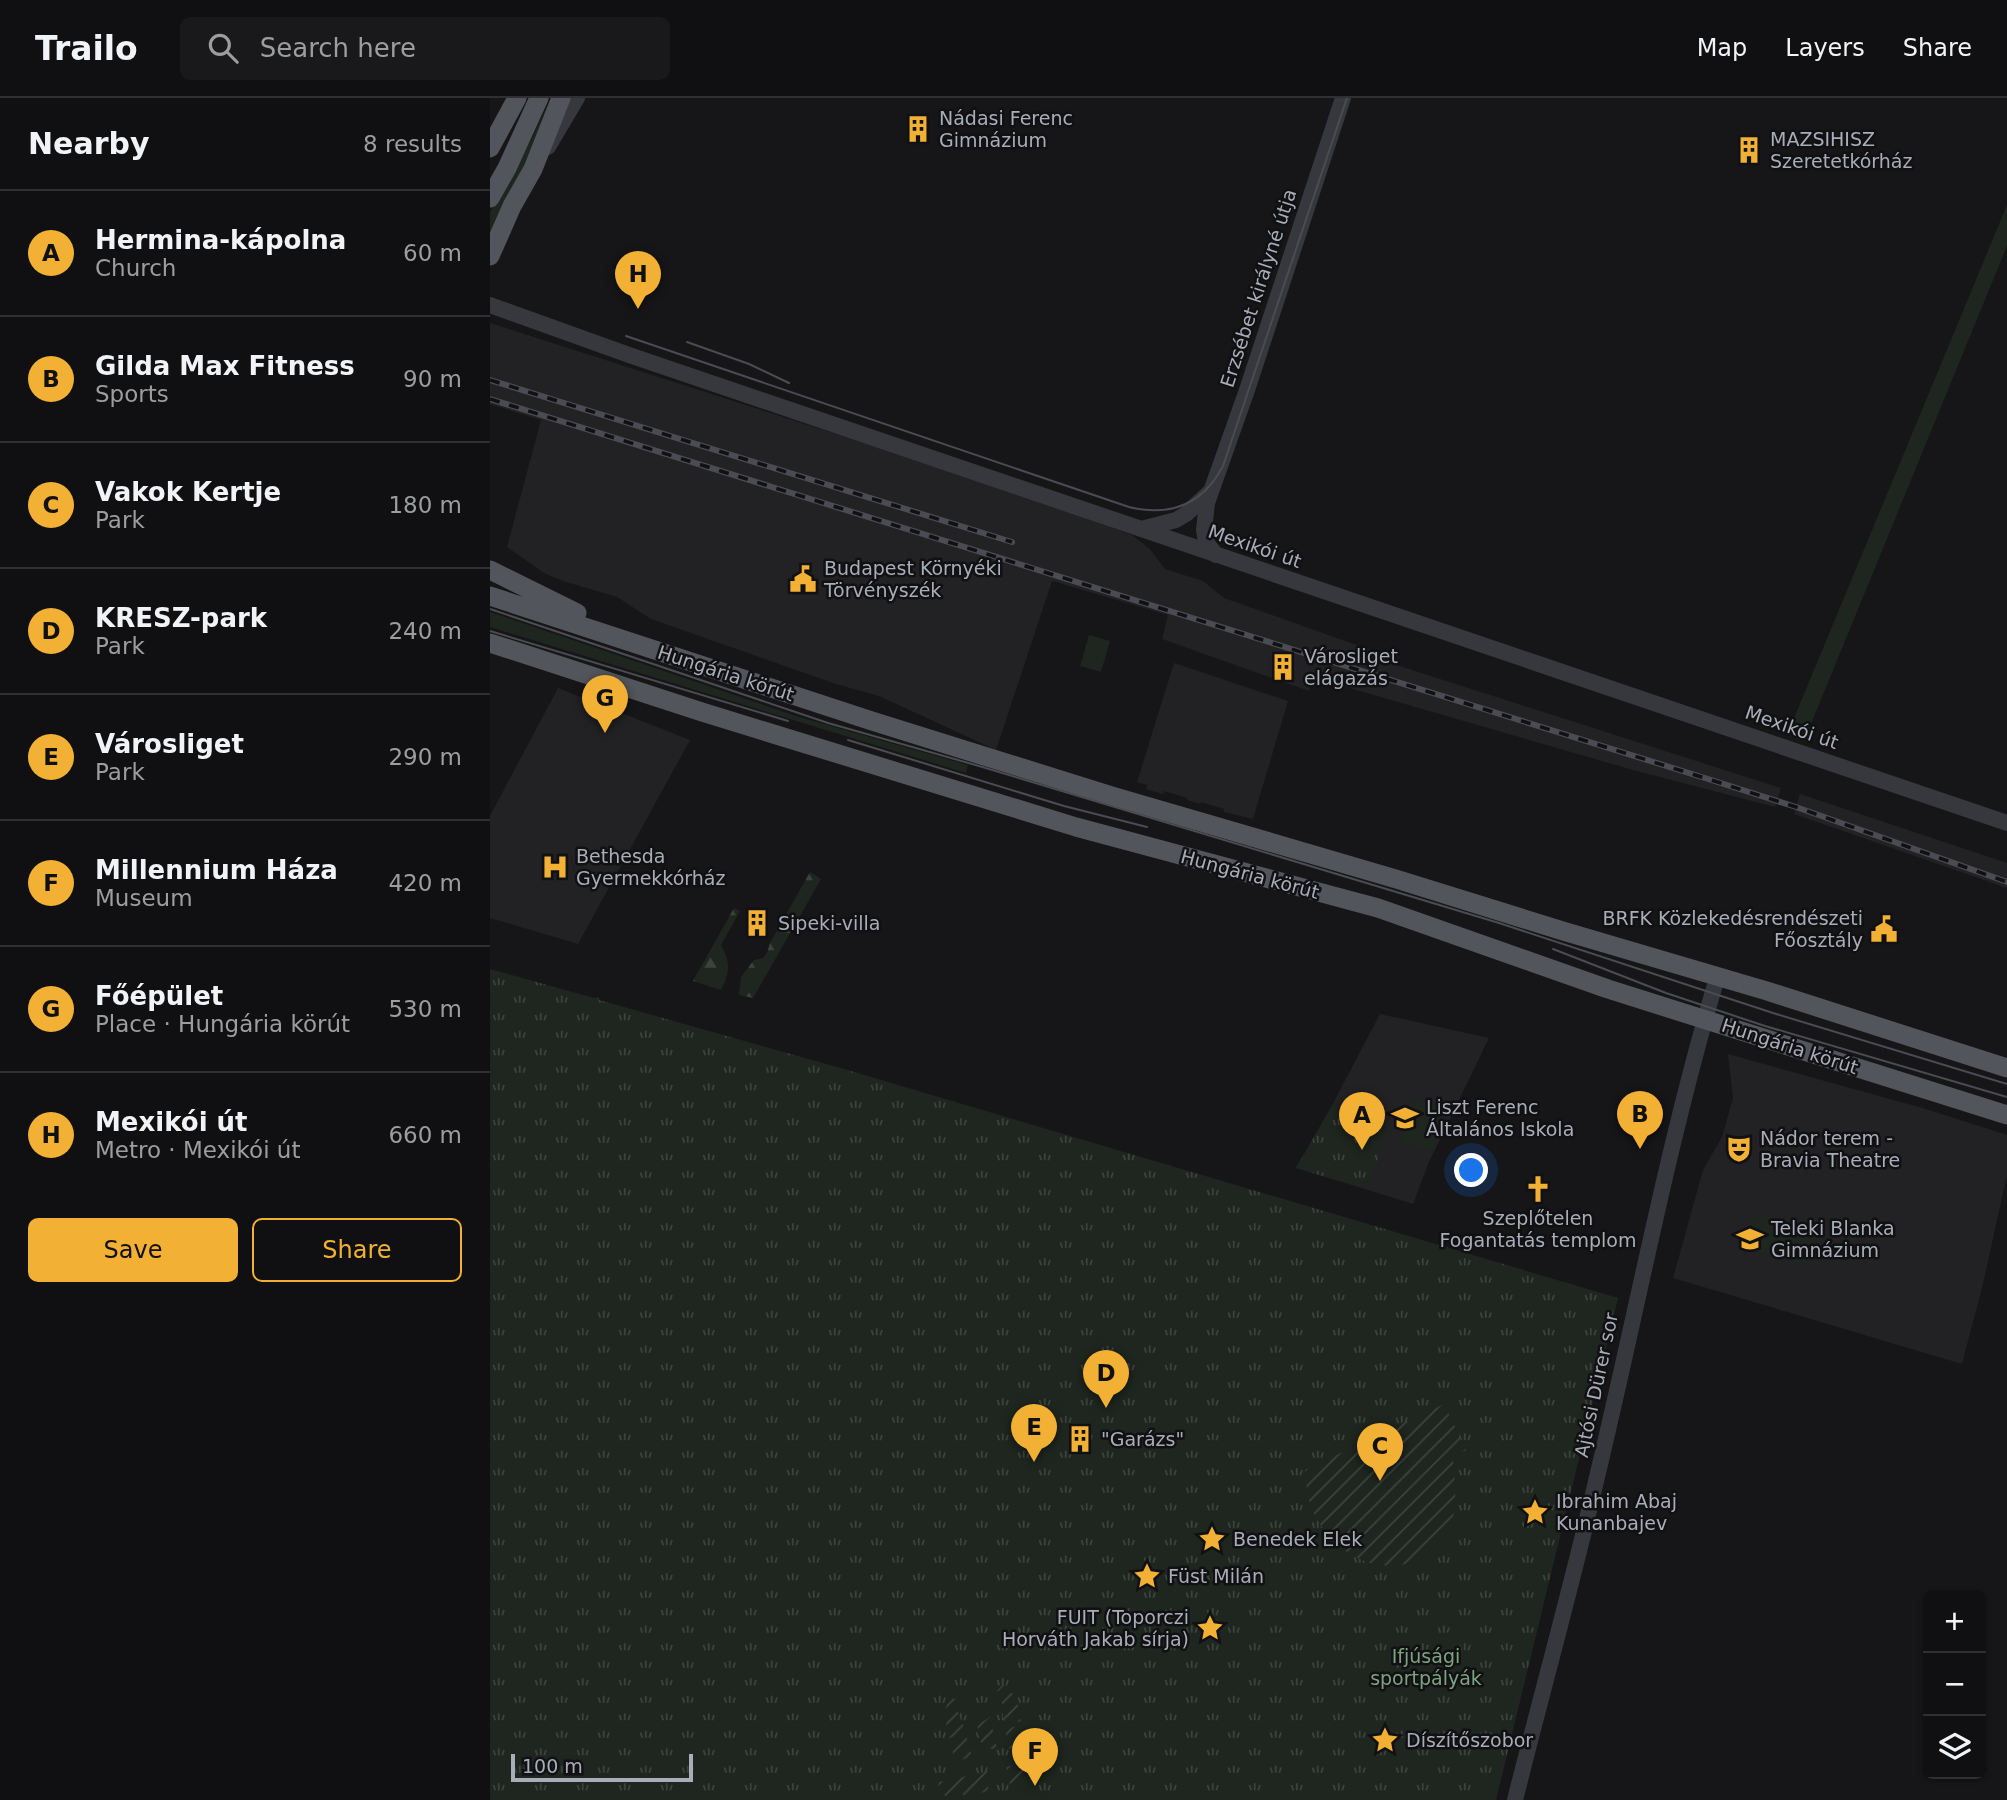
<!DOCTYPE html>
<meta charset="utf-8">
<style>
:root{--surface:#101012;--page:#19191b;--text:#f1f3f6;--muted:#9c9d9f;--line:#303032;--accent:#f2b134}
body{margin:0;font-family:"DejaVu Sans",sans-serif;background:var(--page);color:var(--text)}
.controls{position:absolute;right:21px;bottom:21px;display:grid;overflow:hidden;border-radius:10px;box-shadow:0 2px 5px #0004}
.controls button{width:63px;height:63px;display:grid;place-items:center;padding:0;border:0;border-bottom:2px solid var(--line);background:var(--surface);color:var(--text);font:35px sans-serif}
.scale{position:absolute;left:21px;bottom:18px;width:182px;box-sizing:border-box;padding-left:7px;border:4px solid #a8adb8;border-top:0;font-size:19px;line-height:24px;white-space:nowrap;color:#a8adb8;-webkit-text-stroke:5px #111113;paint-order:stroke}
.you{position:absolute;left:982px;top:1073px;width:24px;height:24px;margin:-18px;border:5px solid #fff;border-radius:50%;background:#1a73e8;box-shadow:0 0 0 10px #1a73e833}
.badge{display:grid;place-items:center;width:46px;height:46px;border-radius:50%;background:var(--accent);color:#111;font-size:23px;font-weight:700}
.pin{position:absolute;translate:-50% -58px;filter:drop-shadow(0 2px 4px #0008)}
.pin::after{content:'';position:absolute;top:37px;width:24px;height:21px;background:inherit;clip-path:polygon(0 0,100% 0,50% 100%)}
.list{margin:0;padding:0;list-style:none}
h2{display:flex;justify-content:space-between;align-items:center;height:91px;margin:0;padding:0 28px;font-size:30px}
h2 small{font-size:23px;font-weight:400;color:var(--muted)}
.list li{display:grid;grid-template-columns:46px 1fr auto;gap:21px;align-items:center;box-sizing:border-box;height:126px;padding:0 28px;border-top:2px solid var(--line)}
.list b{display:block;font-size:26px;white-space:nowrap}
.list p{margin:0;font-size:23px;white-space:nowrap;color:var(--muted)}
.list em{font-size:23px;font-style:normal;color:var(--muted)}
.actions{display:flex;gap:14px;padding:21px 28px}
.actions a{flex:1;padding:16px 0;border:2px solid var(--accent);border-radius:10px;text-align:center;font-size:24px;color:var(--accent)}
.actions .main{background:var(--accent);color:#111}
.icon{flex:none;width:38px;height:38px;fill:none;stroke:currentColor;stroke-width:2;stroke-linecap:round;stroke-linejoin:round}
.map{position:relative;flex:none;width:1517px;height:1702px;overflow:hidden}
header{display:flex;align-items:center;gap:42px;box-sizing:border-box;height:98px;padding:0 35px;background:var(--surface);border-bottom:2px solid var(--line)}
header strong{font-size:33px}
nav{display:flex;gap:38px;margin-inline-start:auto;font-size:24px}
.search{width:490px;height:63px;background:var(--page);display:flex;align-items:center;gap:18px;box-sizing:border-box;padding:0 24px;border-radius:10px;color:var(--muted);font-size:26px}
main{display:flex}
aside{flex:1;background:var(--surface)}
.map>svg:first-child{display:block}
</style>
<header>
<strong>Trailo</strong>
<div class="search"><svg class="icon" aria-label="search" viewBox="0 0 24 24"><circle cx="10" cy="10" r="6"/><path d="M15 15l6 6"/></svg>Search here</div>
<nav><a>Map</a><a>Layers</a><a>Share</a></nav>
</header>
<main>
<aside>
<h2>Nearby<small>8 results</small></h2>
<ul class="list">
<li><span class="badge">A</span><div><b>Hermina-kápolna</b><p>Church</p></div><em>60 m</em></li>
<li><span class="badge">B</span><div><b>Gilda Max Fitness</b><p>Sports</p></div><em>90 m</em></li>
<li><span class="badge">C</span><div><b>Vakok Kertje</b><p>Park</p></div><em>180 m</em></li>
<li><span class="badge">D</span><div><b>KRESZ-park</b><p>Park</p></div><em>240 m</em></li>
<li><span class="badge">E</span><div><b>Városliget</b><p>Park</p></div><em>290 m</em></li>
<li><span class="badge">F</span><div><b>Millennium Háza</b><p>Museum</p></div><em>420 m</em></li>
<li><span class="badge">G</span><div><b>Főépület</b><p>Place · Hungária körút</p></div><em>530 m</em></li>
<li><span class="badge">H</span><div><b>Mexikói út</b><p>Metro · Mexikói út</p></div><em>660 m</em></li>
</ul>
<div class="actions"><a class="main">Save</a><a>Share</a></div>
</aside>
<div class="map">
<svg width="1517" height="1702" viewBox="0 0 1517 1702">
<defs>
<pattern id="forest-firs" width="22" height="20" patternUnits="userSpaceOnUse" patternTransform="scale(1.75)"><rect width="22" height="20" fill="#1e261f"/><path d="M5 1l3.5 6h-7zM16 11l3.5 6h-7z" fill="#3c433d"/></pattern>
<pattern id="park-tufts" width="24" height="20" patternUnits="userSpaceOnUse" patternTransform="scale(1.75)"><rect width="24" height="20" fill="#1e261f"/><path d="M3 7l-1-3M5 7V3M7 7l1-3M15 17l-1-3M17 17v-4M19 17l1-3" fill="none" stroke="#3c433d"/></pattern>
<pattern id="garden-furrows" width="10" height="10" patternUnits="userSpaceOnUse" patternTransform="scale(1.75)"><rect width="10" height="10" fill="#1e261f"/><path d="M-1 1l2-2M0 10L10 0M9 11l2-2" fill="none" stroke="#3c433d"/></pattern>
</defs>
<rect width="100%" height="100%" fill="#161618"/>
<path fill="#222225" d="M0,225L437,365L541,400L642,437L660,451L675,471L713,483L734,500L895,557L894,563L1291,690L1285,709L1143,672L825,580L819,593L672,541L678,517L562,483L506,652L389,598L346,586L161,521L127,499L73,483L54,475L17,449L51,322L0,306Z
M684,565L798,603L763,721L734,714V711L711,704L710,706L697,702V700L674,693L673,696L656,691L657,687L647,684Z
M68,590L200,642L88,846L0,820V718Z
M1310,696L1517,765V790L1304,716Z
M890,916L999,940L939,1064L923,1106L872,1090L874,1083L879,1084L841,1009Z
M1238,956L1436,1011L1517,1037V1077L1493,1186L1472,1266L1183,1180L1213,1072L1232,1039L1243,1000Z"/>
<path fill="#1e261f" d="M61,0H67L0,140V114L41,42Z
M1517,107V148L1314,643L1297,637Z
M0,514L306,618L478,667L476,675L0,529Z
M599,537L620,543L611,574L590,568Z
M922,1000L955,1009L942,1054L910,1045Z
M1265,1115L1327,1132L1316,1167L1255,1149Z"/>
<path fill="url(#forest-firs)" d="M320,774L331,781L263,900L249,897L251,879L264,862L273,860L277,855L280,845Z
M244,810L250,813L231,847C241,867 240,872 231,892L203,883Z"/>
<path fill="url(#park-tufts)" d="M0,871L104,900L108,899L109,902L354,971L1128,1200L1006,1702H0Z
M841,1009L898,1031L880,1084L874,1083L872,1090L806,1070Z"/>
<path fill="url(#garden-furrows)" d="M954,1306L976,1352L963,1358C964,1382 969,1409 959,1432C954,1443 943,1453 933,1459C895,1481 849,1459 828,1423C817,1404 817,1392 815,1372Z
M513,1586L526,1599L531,1623L514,1627C511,1615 515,1604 507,1593Z
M460,1599L467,1602C465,1615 473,1623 476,1635L459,1640L454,1615Z
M500,1619L507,1651H499L493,1654L486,1622L494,1623Z
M532,1627L537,1646L519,1651L515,1631Z
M477,1640L482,1659L465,1663L460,1644Z
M554,1660L557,1674L544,1678V1681L520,1687L516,1669Z
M500,1673L502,1683L497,1685L499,1693L474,1699L473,1696L458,1699L447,1694L449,1684Z"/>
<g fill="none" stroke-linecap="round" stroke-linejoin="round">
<path stroke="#37383d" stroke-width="16" d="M58,49L87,0
M0,207L142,258L1517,725
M651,431L686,422L696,416L719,395
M726,457L716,444L714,432L717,405L757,292L853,0
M1025,1702C1052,1594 1082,1487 1107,1379C1147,1213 1178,1044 1227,880"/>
<path stroke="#53555c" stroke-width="19" d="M0,50L27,0
M0,100L17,70L49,0
M0,158L22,108L43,71L71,0
M0,472L87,515
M0,498L382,623L622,698L906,781L1073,833L1277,893L1517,970
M0,545L212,614L586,729L888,810L1118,891L1517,1017"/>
<path stroke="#4a4c52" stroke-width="2" d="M136,238L639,409C681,419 713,406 733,368L857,0
M197,244L259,266L299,285
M0,511L338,625L489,668L1009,825L1283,915L1517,986
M0,533L298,623
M358,642L574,708L657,729
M1063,851L1176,895L1275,928L1517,999"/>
<defs>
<path id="rail" d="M0,282L522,444
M0,301L1218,681L1306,709L1517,784"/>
</defs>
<use href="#rail" stroke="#4a4c52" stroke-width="6"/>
<use href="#rail" stroke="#111113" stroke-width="3.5" stroke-dasharray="10" stroke-linecap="butt"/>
</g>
<defs>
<symbol id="building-bare" viewBox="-9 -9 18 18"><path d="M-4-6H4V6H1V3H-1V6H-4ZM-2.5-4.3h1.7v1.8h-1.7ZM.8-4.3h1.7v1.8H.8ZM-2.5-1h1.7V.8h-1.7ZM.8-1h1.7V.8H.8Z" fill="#f2b134" stroke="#111113" stroke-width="2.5" paint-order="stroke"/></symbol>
<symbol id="civic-bare" viewBox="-9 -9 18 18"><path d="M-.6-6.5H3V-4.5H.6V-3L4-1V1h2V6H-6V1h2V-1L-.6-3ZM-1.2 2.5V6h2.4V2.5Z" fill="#f2b134" stroke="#111113" stroke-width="2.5" paint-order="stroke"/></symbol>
<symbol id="hospital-bare" viewBox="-9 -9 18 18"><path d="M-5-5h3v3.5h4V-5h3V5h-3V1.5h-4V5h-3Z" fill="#f2b134" stroke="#111113" stroke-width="2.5" paint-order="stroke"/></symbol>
<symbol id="school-bare" viewBox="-9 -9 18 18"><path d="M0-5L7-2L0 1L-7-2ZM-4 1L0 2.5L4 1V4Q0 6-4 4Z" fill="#f2b134" stroke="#111113" stroke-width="2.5" paint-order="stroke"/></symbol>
<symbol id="theatre-bare" viewBox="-9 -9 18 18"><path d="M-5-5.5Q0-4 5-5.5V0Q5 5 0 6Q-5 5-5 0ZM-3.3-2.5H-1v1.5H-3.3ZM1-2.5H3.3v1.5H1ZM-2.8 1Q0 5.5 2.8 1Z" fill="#f2b134" stroke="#111113" stroke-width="2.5" paint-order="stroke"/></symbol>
<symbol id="church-bare" viewBox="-9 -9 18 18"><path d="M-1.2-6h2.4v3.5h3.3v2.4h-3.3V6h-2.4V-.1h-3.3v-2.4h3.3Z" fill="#f2b134" stroke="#111113" stroke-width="2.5" paint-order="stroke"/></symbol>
<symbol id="sight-bare" viewBox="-9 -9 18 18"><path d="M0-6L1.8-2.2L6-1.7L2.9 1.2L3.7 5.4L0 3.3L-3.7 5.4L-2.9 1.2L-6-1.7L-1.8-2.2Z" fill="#f2b134" stroke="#111113" stroke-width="2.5" paint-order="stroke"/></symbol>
</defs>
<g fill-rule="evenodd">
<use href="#building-bare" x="409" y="12" width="38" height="38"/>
<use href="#building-bare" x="1240" y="33" width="38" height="38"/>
<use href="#civic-bare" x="294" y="462" width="38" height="38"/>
<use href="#building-bare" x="774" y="550" width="38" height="38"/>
<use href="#hospital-bare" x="46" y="750" width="38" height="38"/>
<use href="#building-bare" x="248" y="806" width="38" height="38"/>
<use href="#civic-bare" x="1375" y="812" width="38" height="38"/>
<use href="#school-bare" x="896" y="1001" width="38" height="38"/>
<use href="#theatre-bare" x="1230" y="1032" width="38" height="38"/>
<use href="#church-bare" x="1029" y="1072" width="38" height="38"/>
<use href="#school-bare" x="1241" y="1122" width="38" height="38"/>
<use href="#building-bare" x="571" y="1322" width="38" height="38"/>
<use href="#sight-bare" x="1026" y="1395" width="38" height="38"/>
<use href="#sight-bare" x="703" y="1422" width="38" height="38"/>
<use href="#sight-bare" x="638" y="1459" width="38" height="38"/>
<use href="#sight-bare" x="701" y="1511" width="38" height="38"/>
<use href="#sight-bare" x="876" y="1623" width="38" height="38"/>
</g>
<g text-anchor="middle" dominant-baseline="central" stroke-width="5" stroke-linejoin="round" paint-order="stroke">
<g font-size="19" fill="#a8adb8" stroke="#111113" text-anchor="start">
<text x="449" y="20">Nádasi Ferenc<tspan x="449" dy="22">Gimnázium</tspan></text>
<text x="1280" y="41">MAZSIHISZ<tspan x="1280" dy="22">Szeretetkórház</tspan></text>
<text x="334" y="470">Budapest Környéki<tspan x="334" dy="22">Törvényszék</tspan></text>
<text x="814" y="558">Városliget<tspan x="814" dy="22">elágazás</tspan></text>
<text x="86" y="758">Bethesda<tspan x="86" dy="22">Gyermekkórház</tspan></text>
<text x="1373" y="820" text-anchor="end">BRFK Közlekedésrendészeti<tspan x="1373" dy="22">Főosztály</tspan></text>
<text x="288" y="825">Sipeki-villa</text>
<text x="936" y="1009">Liszt Ferenc<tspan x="936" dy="22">Általános Iskola</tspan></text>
<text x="1270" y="1040">Nádor terem -<tspan x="1270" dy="22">Bravia Theatre</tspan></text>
<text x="1048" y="1120" text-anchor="middle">Szeplőtelen<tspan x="1048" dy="22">Fogantatás templom</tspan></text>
<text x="1281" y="1130">Teleki Blanka<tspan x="1281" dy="22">Gimnázium</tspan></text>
<text x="611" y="1341">"Garázs"</text>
<text x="1066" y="1403">Ibrahim Abaj<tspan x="1066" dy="22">Kunanbajev</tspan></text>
<text x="743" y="1441">Benedek Elek</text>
<text x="678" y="1478">Füst Milán</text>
<text x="699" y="1519" text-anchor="end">FUIT (Toporczi<tspan x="699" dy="22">Horváth Jakab sírja)</tspan></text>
<text x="916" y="1642">Díszítőszobor</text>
</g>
<g font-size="19" fill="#a8adb8" stroke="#111113">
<text transform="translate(768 190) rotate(-72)">Erzsébet királyné útja</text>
<text transform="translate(765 448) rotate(19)">Mexikói út</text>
<text transform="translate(236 575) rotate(18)">Hungária körút</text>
<text transform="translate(1302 629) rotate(19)">Mexikói út</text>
<text transform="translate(760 776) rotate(15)">Hungária körút</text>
<text transform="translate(1300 948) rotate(18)">Hungária körút</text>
<text transform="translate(1106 1287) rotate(-78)">Ajtósi Dürer sor</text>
</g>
<g font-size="19" fill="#7fa381" stroke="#111113">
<text x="936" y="1558">Ifjúsági<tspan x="936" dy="22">sportpályák</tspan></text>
</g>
</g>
</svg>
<div class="controls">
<button>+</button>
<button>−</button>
<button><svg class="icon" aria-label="layers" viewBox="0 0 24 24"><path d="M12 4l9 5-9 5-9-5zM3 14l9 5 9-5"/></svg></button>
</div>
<div class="scale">100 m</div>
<div class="you"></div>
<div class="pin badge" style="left:872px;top:1052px">A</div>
<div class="pin badge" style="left:1150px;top:1051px">B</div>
<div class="pin badge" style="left:890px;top:1383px">C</div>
<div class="pin badge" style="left:616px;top:1310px">D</div>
<div class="pin badge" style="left:544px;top:1364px">E</div>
<div class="pin badge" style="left:545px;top:1688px">F</div>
<div class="pin badge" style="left:115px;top:635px">G</div>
<div class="pin badge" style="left:148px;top:211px">H</div>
</div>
</main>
